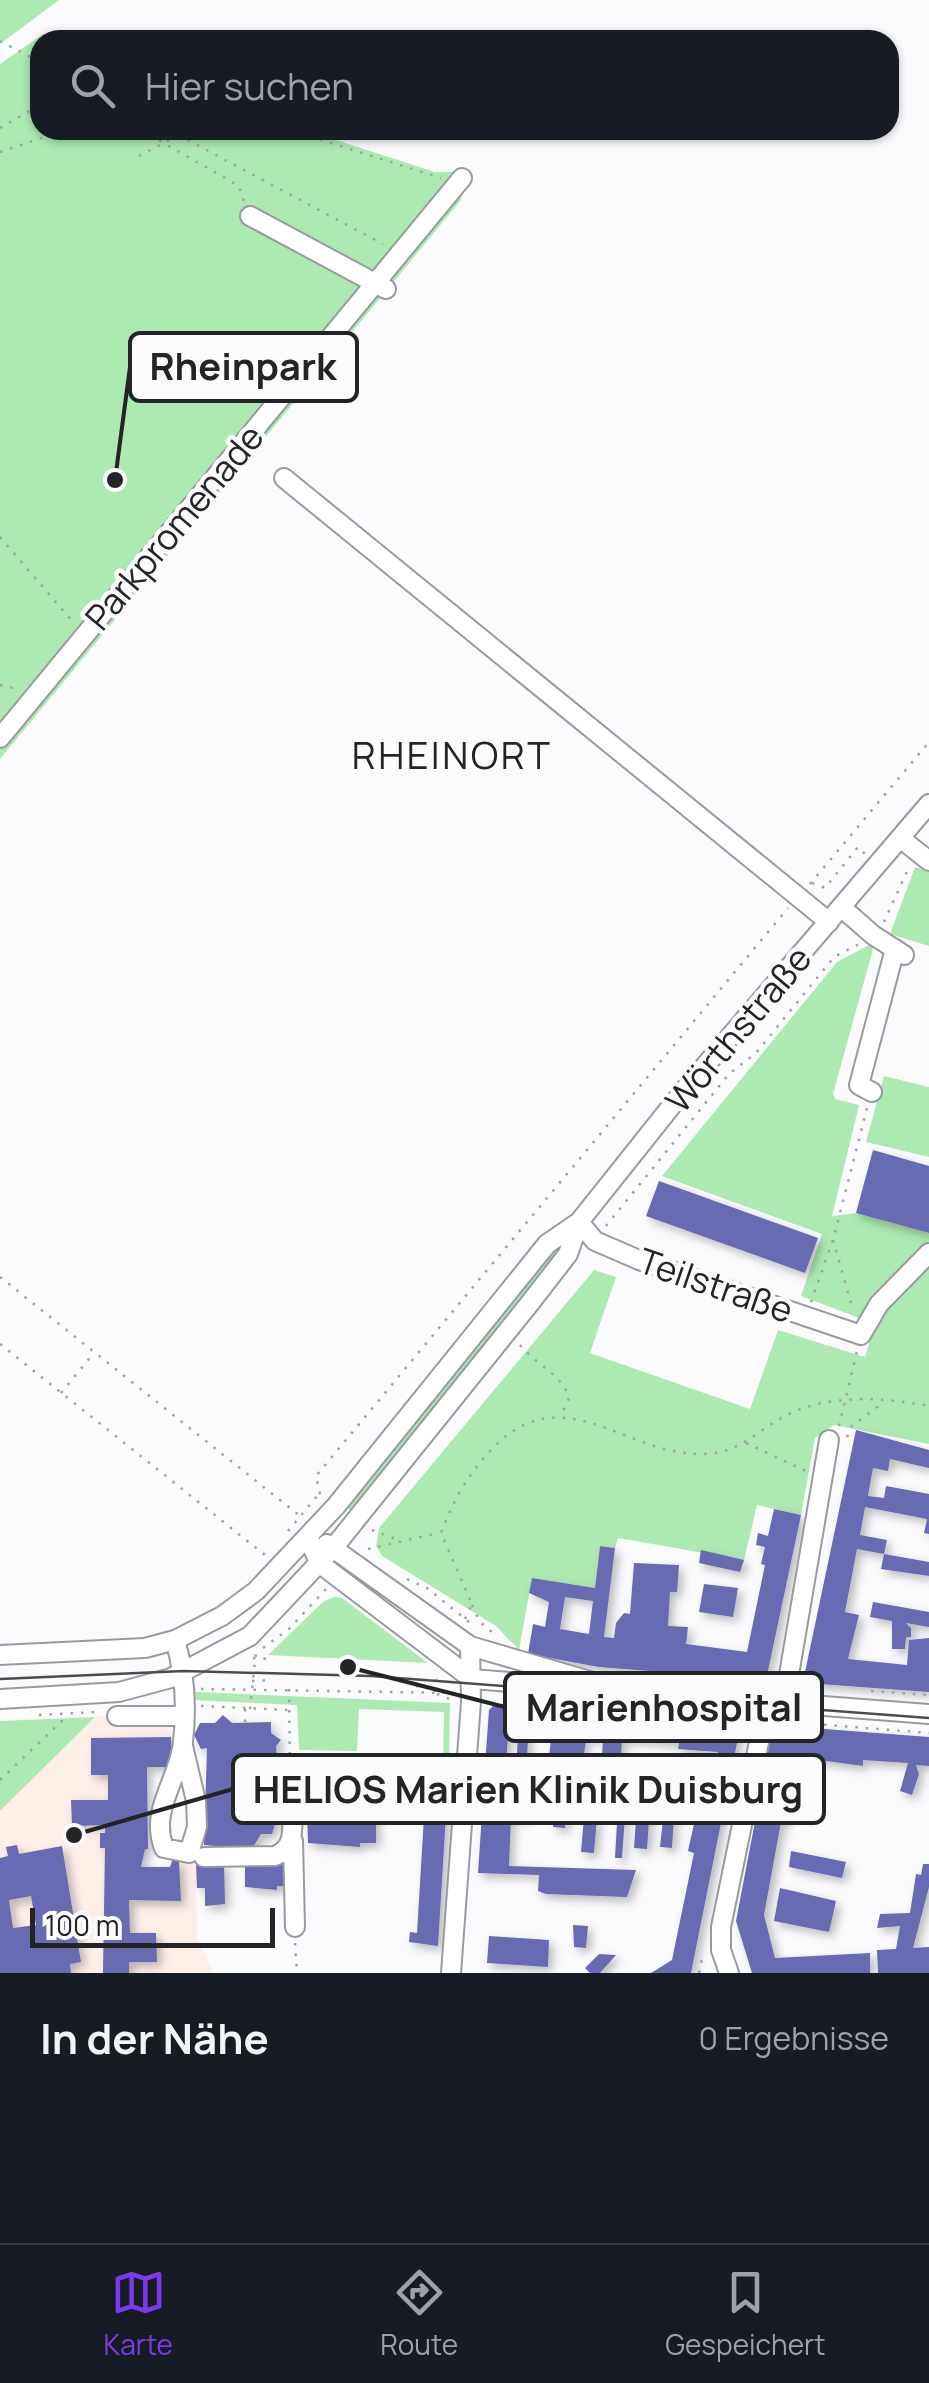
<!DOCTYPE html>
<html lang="de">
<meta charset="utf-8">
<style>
:root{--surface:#171b24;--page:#242831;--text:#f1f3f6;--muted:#9ea1a6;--line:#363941;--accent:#7c3aed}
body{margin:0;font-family:Manrope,sans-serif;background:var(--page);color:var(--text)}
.scale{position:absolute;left:30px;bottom:25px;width:245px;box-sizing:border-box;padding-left:10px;border:5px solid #232426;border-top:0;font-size:28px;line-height:35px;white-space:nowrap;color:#232426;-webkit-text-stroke:8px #fbfbfe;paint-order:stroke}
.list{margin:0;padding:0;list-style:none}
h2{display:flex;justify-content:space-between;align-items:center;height:130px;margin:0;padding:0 40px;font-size:42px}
h2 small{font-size:32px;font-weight:400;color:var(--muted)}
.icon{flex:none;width:55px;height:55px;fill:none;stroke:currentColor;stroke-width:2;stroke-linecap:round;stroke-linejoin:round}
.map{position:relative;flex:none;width:929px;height:1973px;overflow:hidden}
.search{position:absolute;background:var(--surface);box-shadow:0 2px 8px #0004;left:30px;right:30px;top:30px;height:110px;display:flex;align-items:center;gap:25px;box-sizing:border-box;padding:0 35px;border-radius:30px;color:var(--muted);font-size:38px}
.sheet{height:270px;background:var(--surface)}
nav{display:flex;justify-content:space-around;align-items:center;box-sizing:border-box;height:140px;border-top:2px solid var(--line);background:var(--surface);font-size:28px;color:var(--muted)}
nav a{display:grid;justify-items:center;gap:5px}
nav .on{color:var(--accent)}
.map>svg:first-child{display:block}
</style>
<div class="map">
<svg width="929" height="1973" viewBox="0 0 929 1973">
<defs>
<filter id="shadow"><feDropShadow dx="4.5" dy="4.5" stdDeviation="5" flood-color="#0004"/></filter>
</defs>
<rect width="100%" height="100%" fill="#fbfbfe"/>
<path fill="#fdeee8" d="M121,1713H171L172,1767L147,1768L148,1849L141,1867H169L175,1860L196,1863L197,1939L213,1973H0V1811L95,1717Z"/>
<path fill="#aceab2" d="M0,0H59L0,44Z
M43,34L60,40H40V130H305L435,172H453L464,182L461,200L0,759V64Z
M915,867L929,872V946L890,934Z
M871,944L873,949L833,1094L835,1099L859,1105L832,1216L856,1213L929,1233V1444L834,1425L815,1438L801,1515L757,1505L744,1560L618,1538L615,1548L600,1546L595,1588L532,1578L519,1650L496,1626L382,1556L376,1546L379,1528L594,1270L616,1277L590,1353L750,1409L778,1330L865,1357L875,1324L801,1296L822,1234L662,1176L837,962Z
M884,1076L929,1087V1157L866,1142Z
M563,1246L352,1511L348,1508L454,1366L548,1253Z
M335,1597L342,1598L428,1663L268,1655L324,1601Z
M196,1692L450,1703L449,1759L443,1760L444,1712L359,1709L357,1751L299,1750L297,1705L192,1700Z
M95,1717L0,1811V1721Z"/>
<path fill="#686bb2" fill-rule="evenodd" filter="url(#shadow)" d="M873,1150L929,1166V1233L856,1213Z
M659,1181L818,1238L805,1273L646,1216Z
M856,1430L929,1450V1468L890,1459L888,1471L873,1468L868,1496L884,1498L886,1486L929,1494V1534L924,1533L927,1519L865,1507L860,1535L887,1540L884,1554L857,1549L845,1612L859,1615L848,1659L907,1665L909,1640L929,1638V1692L806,1683L804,1677Z
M774,1509L801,1515L766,1680L599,1667L528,1654L533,1624L545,1627L549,1602L529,1593L532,1578L595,1588L600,1546L615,1548L604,1637L614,1638L616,1623L624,1613L630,1614L634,1563L679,1565L677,1592H670L668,1626L688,1627L686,1644L747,1652L765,1565L761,1564L765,1547L756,1545L758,1533L768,1536ZM565,1597L593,1601L589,1634L560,1629Z
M701,1550L744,1560L740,1572L699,1563Z
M884,1554L929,1562V1576L881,1569Z
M704,1584L738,1588L733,1617L699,1612Z
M873,1602L929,1612V1627L906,1623L911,1628V1637H906L905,1649H892V1621L870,1617Z
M495,1704L741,1723L691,1973H651L672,1960L694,1853L688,1851L696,1815L701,1796L708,1797L710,1772H717L718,1752L678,1749L679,1743L622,1739L620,1775L628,1776L622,1858H615L619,1787L607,1786L606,1799H599L603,1739L576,1737L586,1740L579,1793H572L571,1754L565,1828L553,1827L554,1804L538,1803L541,1765H548L552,1732L524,1731L528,1737L527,1761H522L521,1780H484L489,1710ZM508,1735L518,1736L516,1768L506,1767Z
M223,1715L232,1723L271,1722V1733L281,1740L276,1746L281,1821H276L272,1834H261L252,1849L204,1845L207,1748L201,1749L194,1735L200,1723H215Z
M773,1725L929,1737V1766L916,1765L919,1774L912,1795L900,1791L908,1763L863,1760V1766L797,1757L796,1763L782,1760L778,1782L804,1788L803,1798L761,1790Z
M171,1737L172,1767H147L148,1849H145L141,1867H170L172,1861L179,1860L181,1901L129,1900L130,1933H156L157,1962H129V1973H103L105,1848H100V1833H105V1825L72,1826L71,1800H108V1775H91V1738Z
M686,1755H695L692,1796L679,1794Z
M664,1757H678L672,1848L660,1847L667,1782H662Z
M639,1776L652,1777L647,1849L634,1848Z
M396,1780L448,1782L438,1946L409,1942L410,1932L417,1933L424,1817H420V1795L396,1796Z
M483,1799L505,1800V1811L528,1809L527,1818L511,1817L509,1866L636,1870L627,1897L546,1894L538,1891L539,1875L478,1873Z
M758,1806L789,1812L786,1823L781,1822L764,1915L775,1958L870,1953V1973H752L736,1921Z
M376,1812V1843H360V1847L308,1843L307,1813Z
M584,1817L597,1818L594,1853L581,1852Z
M17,1845L19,1854L62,1846L81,1962L70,1964L71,1973H0V1858L8,1856L6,1847ZM31,1896L36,1925L13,1928L9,1900Z
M791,1851L846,1862L842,1878L789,1867Z
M196,1863H224L225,1904L205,1906V1888H197Z
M245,1863H290V1886H277V1890L245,1887Z
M923,1864H929V1887L913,1948L929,1947V1973H878L877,1950L896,1949L900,1926L877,1928L880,1914L910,1913L916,1874L921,1875Z
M780,1888L836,1901L829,1932L774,1921Z
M573,1925L588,1926L586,1948L574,1947Z
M489,1936L549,1940L548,1967L487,1963Z
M599,1954L616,1955L600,1973H590L585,1968Z"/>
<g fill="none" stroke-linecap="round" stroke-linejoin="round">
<defs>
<path id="minor" d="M250,216L386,289
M284,478L829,922
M0,738L462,178
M900,838L929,861
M841,907L873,935L904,955
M872,1092L859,1085L895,949
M579,1222L595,1241L639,1260L861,1335L879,1304L929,1253
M308,1536L319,1563L472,1679L929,1714
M327,1544L470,1646L593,1682
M175,1640C185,1673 187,1707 183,1742C180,1778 149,1809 164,1848L189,1853L197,1827L196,1801L183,1746
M0,1655L145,1648L175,1640L222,1616L256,1591L336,1506L547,1244L579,1222L681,1094L929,804
M0,1699L119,1692L171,1678L250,1636L334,1547L530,1303L568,1254L579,1222
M784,1704L829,1440
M117,1716H183
M293,1841L295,1927
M204,1857L275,1856C320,1837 250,1774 356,1764
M451,1973L471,1702L470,1646
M729,1973L721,1950V1927L767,1703"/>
</defs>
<use href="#minor" stroke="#999aa1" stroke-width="22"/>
<path stroke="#a2a2a5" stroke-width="2.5" stroke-dasharray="2.5 8" stroke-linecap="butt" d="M0,41L40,62
M0,128L40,105
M141,130L239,186L244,201
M169,130L383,244
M290,130L441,178
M0,152L65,130
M139,156L188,130
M0,537L73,622
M0,685L17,689
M812,883L825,888L858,847L865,854
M810,884L929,742
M884,922L909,867
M606,1226L729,1074L756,1053L834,957L859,944
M833,1240L853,1310
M0,1277L300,1516
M811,1302L833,1240L867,1108
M0,1344L265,1555
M520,1345C536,1365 562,1374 569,1398L562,1413
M61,1393L93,1354
M839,1426L857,1351
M847,1437L852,1426L884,1402
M746,1443L806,1471
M320,1494L316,1476L788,908
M372,1530L398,1540
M288,1531L318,1495
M368,1549L438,1533
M407,1579L427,1588L474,1626
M472,1605L480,1622L494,1634
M465,1619L472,1604L441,1533C453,1501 468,1474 492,1449C568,1369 635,1469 720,1452C743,1447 760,1430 780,1419C823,1393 881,1397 929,1406
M263,1648L289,1629L326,1589
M253,1658L271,1659
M252,1681L271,1680
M416,1686L434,1688
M201,1689L453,1693
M289,1689L290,1771
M871,1691L929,1695
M435,1692L437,1674
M437,1694L452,1700
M201,1706L290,1710
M250,1709L256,1652
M39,1715L96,1712
M245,1722V1709
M803,1723L929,1733
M276,1771L290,1772
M0,1780L67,1716
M295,1943L297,1973
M699,1973L703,1955"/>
<use href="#minor" stroke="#fff" stroke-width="18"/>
<path stroke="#4b4c4e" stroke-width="2.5" d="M0,1679L184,1671L371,1676L929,1718"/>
</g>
<g text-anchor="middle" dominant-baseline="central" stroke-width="9" stroke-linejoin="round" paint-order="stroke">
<g font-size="35" fill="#232426" stroke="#fbfbfe">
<text transform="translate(174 527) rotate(-50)">Parkpromenade</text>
<text transform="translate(738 1029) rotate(-50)">Wörthstraße</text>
<text transform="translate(716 1285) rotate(19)">Teilstraße</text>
</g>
<g font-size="38" letter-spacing="2.5" fill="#232426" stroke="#fbfbfe">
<text x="452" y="754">RHEINORT</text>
</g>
</g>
<path fill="none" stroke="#232426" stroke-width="4" d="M115 480L130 367M348 1667L505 1707M74 1835L233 1789"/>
<g fill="#232426" stroke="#fbfbfe" stroke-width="4">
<circle cx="115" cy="480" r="10"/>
<circle cx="348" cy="1667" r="10"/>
<circle cx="74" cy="1835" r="10"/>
</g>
<g fill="#fbfbfe" stroke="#232426" stroke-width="4">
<rect x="130" y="333" width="227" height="68" rx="10"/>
<rect x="505" y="1673" width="317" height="68" rx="10"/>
<rect x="233" y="1755" width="591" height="68" rx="10"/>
</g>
<g font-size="38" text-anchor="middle" font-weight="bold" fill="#232426">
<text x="243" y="380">Rheinpark</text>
<text x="664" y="1721">Marienhospital</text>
<text x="528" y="1803">HELIOS Marien Klinik Duisburg</text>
</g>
</svg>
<div class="scale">100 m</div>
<div class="search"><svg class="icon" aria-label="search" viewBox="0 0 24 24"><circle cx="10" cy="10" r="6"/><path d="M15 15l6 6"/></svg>Hier suchen</div>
</div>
<section class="sheet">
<h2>In der Nähe<small>0 Ergebnisse</small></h2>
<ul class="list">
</ul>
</section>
<nav>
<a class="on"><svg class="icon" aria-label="map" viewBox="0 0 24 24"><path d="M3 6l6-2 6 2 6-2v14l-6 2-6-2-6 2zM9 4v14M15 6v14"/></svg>Karte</a>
<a><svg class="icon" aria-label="directions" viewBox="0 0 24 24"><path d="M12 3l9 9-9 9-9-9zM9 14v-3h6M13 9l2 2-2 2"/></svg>Route</a>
<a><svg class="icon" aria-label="saved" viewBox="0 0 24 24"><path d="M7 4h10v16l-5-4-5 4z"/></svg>Gespeichert</a>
</nav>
